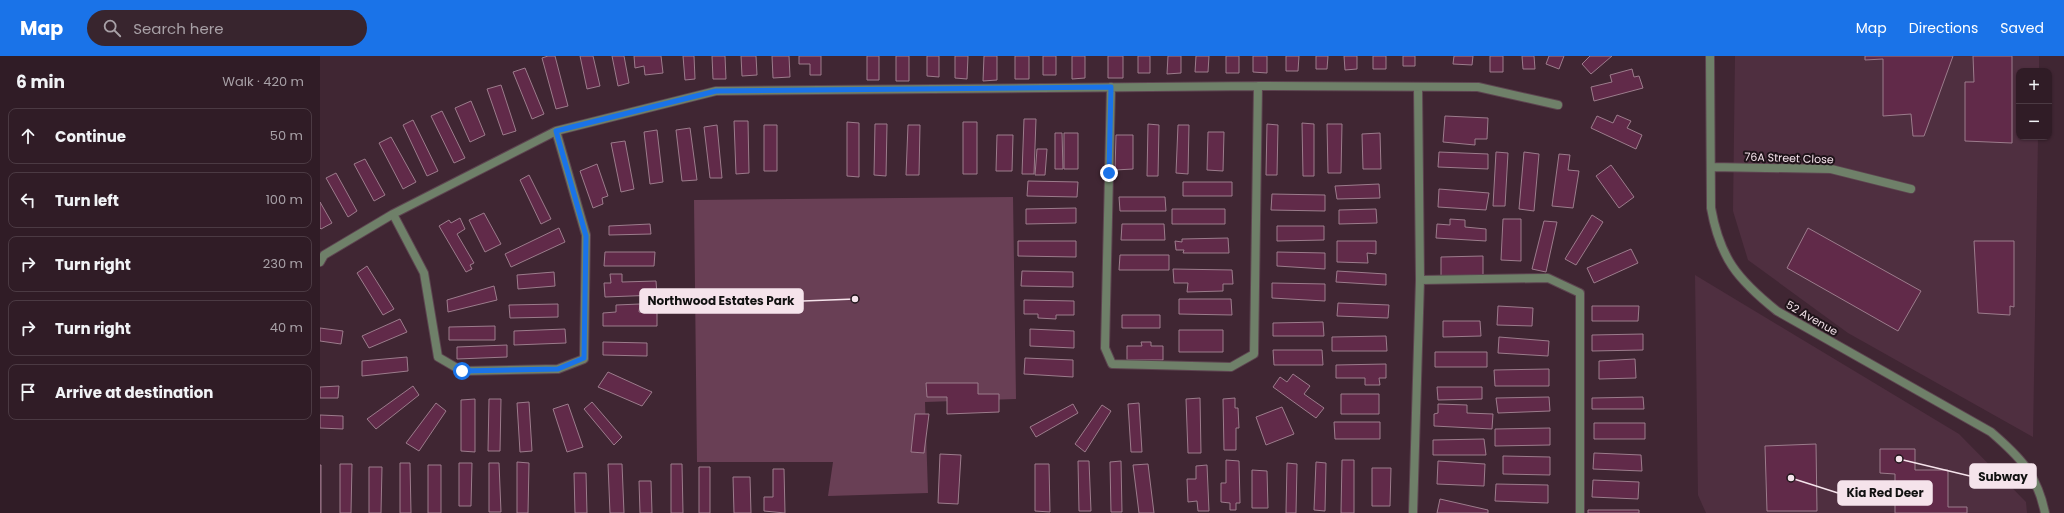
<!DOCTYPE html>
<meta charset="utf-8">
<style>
:root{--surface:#301c26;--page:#38252e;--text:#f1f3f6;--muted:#a8a1a7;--line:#4b3a43;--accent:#1a73e8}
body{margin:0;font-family:Poppins,sans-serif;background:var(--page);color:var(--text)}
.controls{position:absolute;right:12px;top:12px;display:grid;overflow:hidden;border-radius:8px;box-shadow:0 1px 3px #0004}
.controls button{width:36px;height:36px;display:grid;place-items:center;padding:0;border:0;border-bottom:1px solid var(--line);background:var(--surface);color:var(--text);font:20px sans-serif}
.stop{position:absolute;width:12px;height:12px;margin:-9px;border:3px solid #1a73e8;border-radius:50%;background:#fff}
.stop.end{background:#1a73e8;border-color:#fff;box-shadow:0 1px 4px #0008}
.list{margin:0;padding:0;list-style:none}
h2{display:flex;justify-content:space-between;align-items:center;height:52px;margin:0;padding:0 16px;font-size:17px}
h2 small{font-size:13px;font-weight:400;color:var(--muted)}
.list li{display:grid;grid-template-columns:26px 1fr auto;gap:12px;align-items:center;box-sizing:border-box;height:56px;margin:0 8px 8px;padding:0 8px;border:1px solid var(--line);border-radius:8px}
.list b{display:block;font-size:15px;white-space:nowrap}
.list em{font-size:13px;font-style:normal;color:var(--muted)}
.icon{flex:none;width:22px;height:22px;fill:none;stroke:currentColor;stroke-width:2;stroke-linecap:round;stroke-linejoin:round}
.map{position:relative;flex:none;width:1744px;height:457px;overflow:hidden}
header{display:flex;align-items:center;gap:24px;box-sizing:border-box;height:56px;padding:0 20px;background:var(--accent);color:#fff}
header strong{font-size:19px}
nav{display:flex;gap:22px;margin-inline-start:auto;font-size:14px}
.search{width:280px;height:36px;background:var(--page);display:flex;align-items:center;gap:10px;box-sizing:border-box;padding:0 14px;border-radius:22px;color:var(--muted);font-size:15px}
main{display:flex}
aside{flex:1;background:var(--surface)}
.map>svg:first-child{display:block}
</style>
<header>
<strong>Map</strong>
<div class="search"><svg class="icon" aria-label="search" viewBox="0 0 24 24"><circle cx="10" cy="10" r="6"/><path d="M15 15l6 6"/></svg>Search here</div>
<nav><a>Map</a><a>Directions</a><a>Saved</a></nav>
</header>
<main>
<aside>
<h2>6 min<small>Walk · 420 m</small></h2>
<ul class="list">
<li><svg class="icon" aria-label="ahead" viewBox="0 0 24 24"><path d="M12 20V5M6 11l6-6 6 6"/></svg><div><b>Continue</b></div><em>50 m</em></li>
<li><svg class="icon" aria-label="left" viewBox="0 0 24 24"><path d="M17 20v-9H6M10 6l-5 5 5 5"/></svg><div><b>Turn left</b></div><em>100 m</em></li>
<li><svg class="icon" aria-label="right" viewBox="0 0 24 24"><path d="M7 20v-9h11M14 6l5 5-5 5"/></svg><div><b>Turn right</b></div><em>230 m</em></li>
<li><svg class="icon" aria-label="right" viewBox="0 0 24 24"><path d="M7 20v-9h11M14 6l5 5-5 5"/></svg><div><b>Turn right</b></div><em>40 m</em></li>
<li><svg class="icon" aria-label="arrive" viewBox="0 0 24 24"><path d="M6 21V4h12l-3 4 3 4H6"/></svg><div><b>Arrive at destination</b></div></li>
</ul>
</aside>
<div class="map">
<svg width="1744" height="457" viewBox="0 0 1744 457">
<rect width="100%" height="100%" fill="#402633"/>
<path fill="#4f2f40" d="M1415,0H1719V15H1699V81H1718L1713,381L1528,277L1428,204L1413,155Z
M1375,219L1639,378L1706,446L1707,457H1386L1378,439Z"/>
<path fill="#693f55" d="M693,141L696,343L605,346L608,437L508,440L513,406H377L374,144Z"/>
<path fill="#612a49" stroke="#9c7c8c" d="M228,0H235L248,50L236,53L222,2Z
M260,0H273L280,30L267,33Z
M292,0H304L309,27L298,30Z
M314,0H341L343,17L325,19L324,10L315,12Z
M363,0H374L375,23L365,24Z
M392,0H405L406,23H393Z
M421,0H436L437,19L422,20Z
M452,0H469L470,21L453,22Z
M479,0H501V19H490V8H479Z
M547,0H559V24H547Z
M576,0H589V25H576Z
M607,0H619V21L607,20Z
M635,0H648L647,23L635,22Z
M664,0H677V24L663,25Z
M695,0H709V23H695Z
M723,0H736V19H723Z
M752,0H765V22L752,23Z
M788,0H803V22H788Z
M818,0H830V17H818Z
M848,0H861V17L847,18Z
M876,0H889L888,16H875Z
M906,0H919V17H906Z
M933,0H947V17L933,16Z
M966,0H979L978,15H966Z
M996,0H1008L1007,13H996Z
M1024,0H1037V13L1025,14Z
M1053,0H1066V13H1053Z
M1083,0H1095V10H1083Z
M1134,0H1153L1152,9L1133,8Z
M1170,0H1183V16H1170Z
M1202,0H1214L1215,13H1203Z
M1229,0H1244L1239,13L1226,8Z
M1270,0H1292L1271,18L1262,8Z
M1545,0H1633L1604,80H1593L1591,58L1563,60V3L1545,4Z
M1653,0H1692V87L1645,85V26H1654Z
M205,12L224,58L212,63L193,16Z
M1312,13L1314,21L1319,20L1323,32L1274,45L1271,31L1292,26L1290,19Z
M181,29L196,75L183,79L167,33Z
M151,45L165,79L150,86L135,52Z
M122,55L145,102L134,107L111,60Z
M1297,59L1311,65L1307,72L1322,79L1316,93L1271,72L1277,60L1293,67Z
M1125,60L1168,62L1167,83H1155V89L1123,86Z
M704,63H716L714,118H702Z
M93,64L118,115L107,120L83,69Z
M414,65H428L429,117L416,118Z
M527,66L539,67V121L527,120Z
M643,66H657V118H643Z
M982,67L994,68V120H983Z
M555,68H567L566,120L554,119Z
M828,68L839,69L838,120H827Z
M947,68L958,69L957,119H946Z
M1007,68H1022L1021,117H1008Z
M397,69L402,122H390L384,71Z
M444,69H457V115H444Z
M588,69H600L599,119H586Z
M858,69H869L868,118L856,117Z
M370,72L377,124L362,125L356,74Z
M337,74L343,126L330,128L324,76Z
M888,76H904L903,115L887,114Z
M735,77H742L743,113H735Z
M744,77H758V113H744Z
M1060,77L1061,113H1043L1042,78Z
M677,79H693L692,115H676Z
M796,79H813V113L795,114Z
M71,81L96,126L83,133L59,87Z
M305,85L314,133L301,136L291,87Z
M717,93H727L725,119H715Z
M1119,96L1168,98V113L1118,111Z
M1176,96L1188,97L1185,150H1173Z
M1204,96L1219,98L1214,155L1199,153Z
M1239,98L1250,99L1248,114L1259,115L1253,152L1232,150Z
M45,103L65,139L54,145L34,108Z
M277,108L288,140L282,142L283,148L273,152L260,115Z
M1291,109L1314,141L1299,152L1276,120Z
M16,117L37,155L28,161L6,122Z
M209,119L231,163L221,168L200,124Z
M708,125L758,126L757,141L707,140Z
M863,126H912V140H863Z
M1059,128L1060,142L1017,143L1015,130Z
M1119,133L1169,137L1166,154L1118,151Z
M952,138L1005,139V155L951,154Z
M799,141H845L846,155H800Z
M0,146L12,167L1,173L0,172Z
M756,152V167L706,168V153Z
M852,153H905V168H852Z
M1056,153L1057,167L1019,168V154Z
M164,157L181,188L165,196L149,164Z
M1272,159L1283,166L1256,209L1245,203Z
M140,162L145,173L137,178L154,207L150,209L152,213L146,216L119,170L129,164L131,167Z
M1130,163L1145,164V171L1166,173V185L1116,182L1117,168L1130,169Z
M1183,163H1201V205L1181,204Z
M1224,165L1237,166L1226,216L1212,213Z
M330,168L331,178L289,179V170Z
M802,168H844L845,184H801Z
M957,170H1004V184L957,185Z
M239,172L245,186L191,211L185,198Z
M1488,172L1601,235L1578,275L1467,212Z
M908,182L909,197H863L864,194H856L855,185L862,186V183Z
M698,185H756V201L698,200Z
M1017,185H1056V198L1047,197L1048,207L1017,206Z
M1654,185H1694V251L1690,250V259L1658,257Z
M1311,193L1318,207L1274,227L1267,212Z
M285,196H335L334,210H284Z
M957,196L1005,197V213L957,210Z
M800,199H849V214H799Z
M1163,200V219L1121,220V201Z
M47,210L74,253L63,259L37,217Z
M853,213L912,214L913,228H903V235L867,236L868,227H854Z
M702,215L753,216V231L701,230Z
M1017,215L1066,218V229L1016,226Z
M234,216L235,230L198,233L197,219Z
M290,218H302V226L336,225L337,239L285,241L284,227H291Z
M952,227L1005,228V245L952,242Z
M174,230L177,244L128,256L127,244Z
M859,243H911L912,259L859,258Z
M704,244L754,245V259H736V263L718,262V258H704Z
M1018,247L1069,249L1068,262L1017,260Z
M238,248V261L190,262L189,249Z
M320,248L319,256L337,257V270H283V257L296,256V249Z
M1178,250L1213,252L1212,270L1177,269Z
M1272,250H1319L1318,265H1272Z
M802,259H840V272H802Z
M80,263L87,276L49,292L42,280Z
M1123,265H1160L1161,280L1123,281Z
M1003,266L1004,280H953V267Z
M175,270V284H129V271Z
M0,272L23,275L21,288L0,285Z
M245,273L246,287L194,289V275Z
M710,273L754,275V292L710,290Z
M859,274H903V296H859Z
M1323,278V294L1272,295V279Z
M1066,280L1067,295H1012V281Z
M1179,281L1229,285L1228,300L1178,297Z
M283,286L327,287V300L283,299Z
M821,286H831V290H843V304H807V290H822Z
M187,289V301L137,303V291Z
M953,294H1002L1003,309H954Z
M1115,296H1167V311H1115Z
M87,301L88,315L42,320V305Z
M705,302L753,304V321L704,318Z
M1315,303L1316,322L1279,323V305Z
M1066,308V322H1059L1060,329H1045V322H1016V309Z
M1229,313V330H1175L1174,314Z
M288,316L332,336L322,350L278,331Z
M973,318L990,330L984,338L1004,352L996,362L953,331L960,321L967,326Z
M606,327H658V338H679V356L627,358V341H607Z
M19,330L18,342H0V331Z
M93,330L99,339L56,373L47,363Z
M1117,331H1162V343L1118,344Z
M1021,338H1059V358H1021Z
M1229,341L1230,355L1178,357L1176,342Z
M1323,341L1324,353H1272V342Z
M880,342L881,397H868L866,343Z
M915,342V352H918L919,372H916V394H904L903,343Z
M155,343V396L141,395V344Z
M169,343H181L180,395H168Z
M209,346L212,395L200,396L197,347Z
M272,346L302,381L294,389L264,353Z
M116,347L126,355L99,395L86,387Z
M819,347L822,396H811L808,348Z
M248,348L263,391L247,396L233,353Z
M753,348L758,357L716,381L710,371Z
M1118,348L1147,349V357L1173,358L1172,373L1114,370V358L1118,357Z
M782,349L791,355L765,396L755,388Z
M962,351L974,378L946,389L936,361Z
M595,358H609L604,397L591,396Z
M0,359L23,360V373L0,372Z
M1014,366H1060V383H1015Z
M1274,367H1325V383H1274Z
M1230,372V389L1175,390V373Z
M1164,383L1166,399H1113V384Z
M1496,388L1497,455H1447L1445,390Z
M1560,393H1595V414H1628V451H1647V457H1575V418L1560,417Z
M1274,397L1321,399L1322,415L1273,413Z
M620,398L641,399L638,448L618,447Z
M1183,400L1230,401V419L1183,418Z
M906,404L919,405L920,447H916V454H910V447L901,446V427H906Z
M1022,404H1034V457H1021Z
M758,405H769L771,455H759Z
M801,405L802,456H791L790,406Z
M1118,405L1165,408L1164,430L1117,428Z
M197,406L209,407L208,457H197Z
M996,406L1006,407L1005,455L994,454Z
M80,407H90L91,457H80Z
M139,407H152L151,450H139Z
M169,407H179L181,456H169Z
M967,407L977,408L976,457H966Z
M20,408H32L31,457H20Z
M288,408H302L304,457H290Z
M351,408H362L363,457H351Z
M715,408H729L730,456L715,455Z
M828,408L834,457H819L813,409Z
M0,409H1V457H0Z
M108,409H121V457H108Z
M887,409L889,455H878L877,445L868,446L867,423H876V410Z
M49,411H62L61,457H49Z
M379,411H390V457H379Z
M1052,412H1071L1070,450H1052Z
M453,413H464L465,457L444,455V441H453Z
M932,414L947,415L948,452H932Z
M254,417H266L267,457H255Z
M413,421H430L431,457H414Z
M1273,424L1319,426L1318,443L1272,441Z
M319,425H331L332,457H320Z
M1176,428L1228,429V447L1175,445Z
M1120,443L1168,454V457H1117Z
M1268,454H1319V457H1268Z"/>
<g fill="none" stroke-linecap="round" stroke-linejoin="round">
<defs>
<path id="minor" d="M1390,0L1391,152C1400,202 1417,223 1457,255L1671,376C1700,401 1717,418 1725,457
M791,31L785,292L792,308L911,311L934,298L938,30
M1391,111L1511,113L1591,133
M73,158L104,217L118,301L142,315L238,313L264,303L266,179L236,75
M0,206L4,199L73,158L236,75L396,35L938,30L1158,31L1238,49
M1100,224L1228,222L1260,237V457
M1093,457L1100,224L1098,31"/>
</defs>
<use href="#minor" stroke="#5d4450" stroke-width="10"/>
<use href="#minor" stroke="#6f8069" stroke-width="8"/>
</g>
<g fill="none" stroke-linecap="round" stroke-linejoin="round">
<path stroke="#1a73e8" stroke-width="5" d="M142,315L238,313L264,302L266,180L236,75L396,35L791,31L789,117"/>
</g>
<g text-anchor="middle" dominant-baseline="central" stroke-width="4" stroke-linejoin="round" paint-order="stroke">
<g font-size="11" fill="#f5e3eb" stroke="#1f1319">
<text transform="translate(1469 102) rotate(2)">76A Street Close</text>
<text transform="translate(1492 262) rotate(30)">52 Avenue</text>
</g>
</g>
<path fill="none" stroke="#f5e3eb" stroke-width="1.5" d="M535 243L483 245M1579 403L1650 420M1471 422L1518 437"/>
<g fill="#f5e3eb" stroke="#1f1319" stroke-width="1.5">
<circle cx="535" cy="243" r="4"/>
<circle cx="1579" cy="403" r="4"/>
<circle cx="1471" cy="422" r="4"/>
</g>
<g fill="#f5e3eb" stroke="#f5e3eb" stroke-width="1.5">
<rect x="320" y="233" width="163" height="24" rx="4"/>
<rect x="1650" y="408" width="66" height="24" rx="4"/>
<rect x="1518" y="425" width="94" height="24" rx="4"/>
</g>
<g font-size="12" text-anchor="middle" font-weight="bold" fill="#111">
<text x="401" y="249">Northwood Estates Park</text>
<text x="1683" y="425">Subway</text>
<text x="1565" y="441">Kia Red Deer</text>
</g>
</svg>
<div class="controls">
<button>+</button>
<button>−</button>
</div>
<div class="stop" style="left:142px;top:315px"></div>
<div class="stop end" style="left:789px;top:117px"></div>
</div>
</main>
